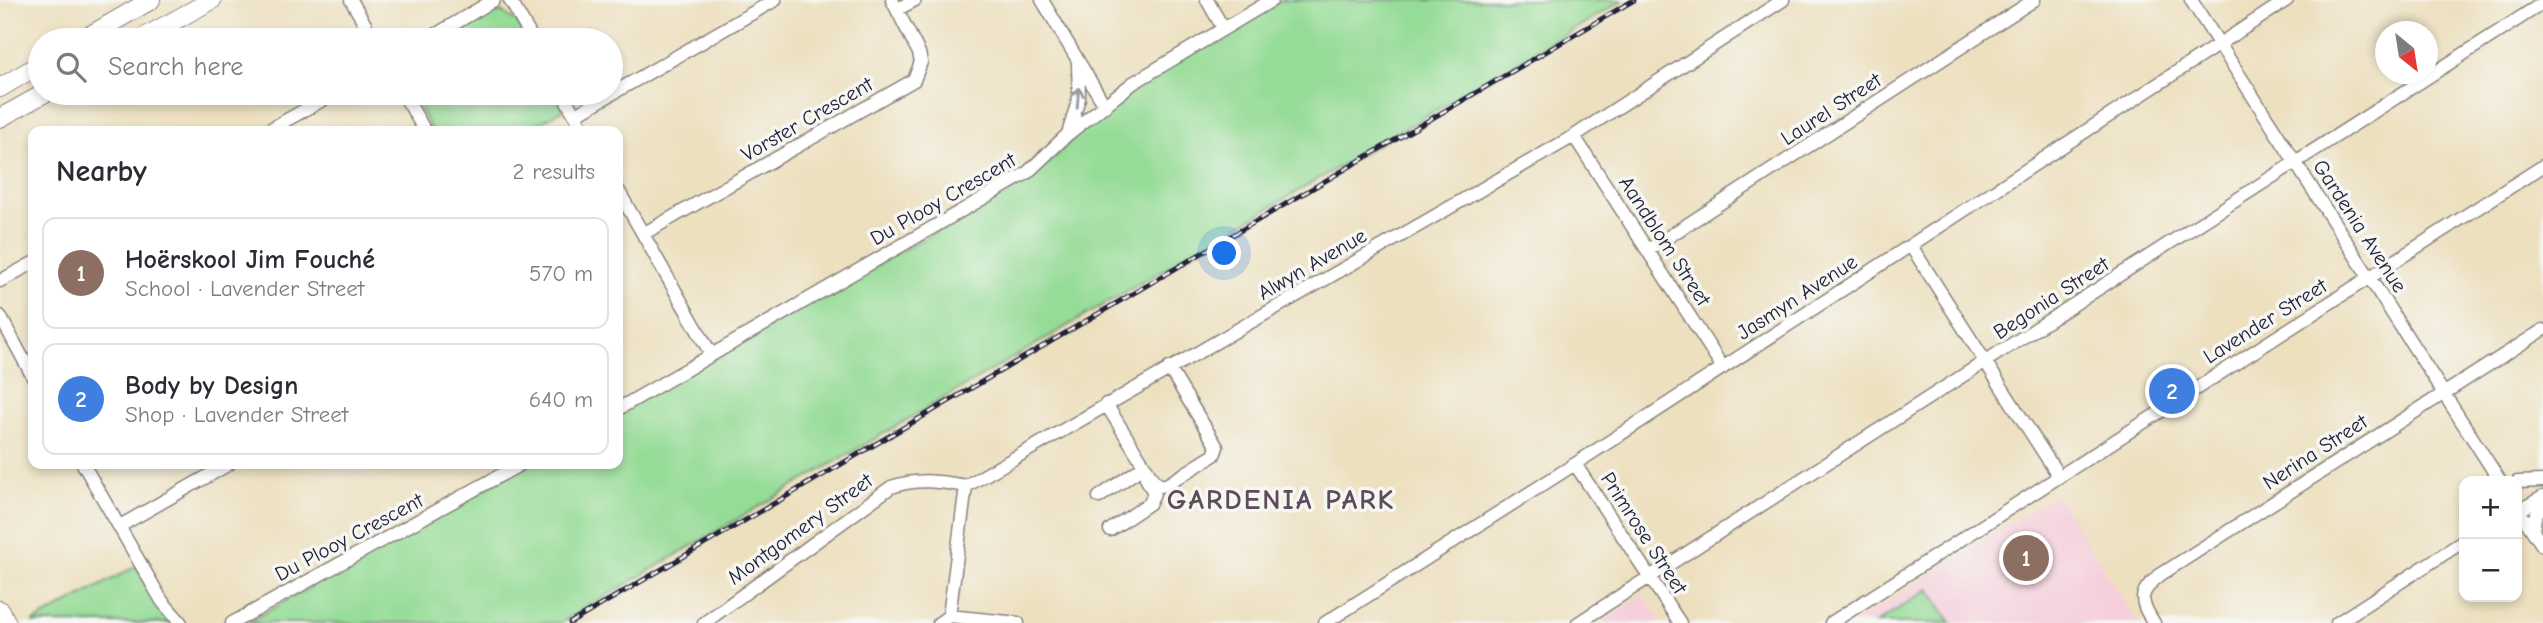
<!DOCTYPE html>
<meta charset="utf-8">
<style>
:root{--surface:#fff;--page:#f2f2f3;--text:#2b2b33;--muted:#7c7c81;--line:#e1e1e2;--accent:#111827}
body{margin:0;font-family:"Comic Neue",sans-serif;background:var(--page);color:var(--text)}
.controls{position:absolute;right:21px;bottom:21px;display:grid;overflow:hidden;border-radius:14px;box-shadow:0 4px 10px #0003}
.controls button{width:63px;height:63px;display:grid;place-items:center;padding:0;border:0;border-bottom:2px solid var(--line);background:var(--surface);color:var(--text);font:35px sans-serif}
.compass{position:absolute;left:2375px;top:21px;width:63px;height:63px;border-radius:50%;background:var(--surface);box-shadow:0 4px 10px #0003;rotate:150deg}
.you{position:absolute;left:1225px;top:254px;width:24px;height:24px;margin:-18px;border:5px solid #fff;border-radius:50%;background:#1a73e8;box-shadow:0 0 0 10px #1a73e833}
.badge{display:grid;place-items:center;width:46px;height:46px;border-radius:50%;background:var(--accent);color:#fff;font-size:23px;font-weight:700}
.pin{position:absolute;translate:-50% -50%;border:4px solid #fff;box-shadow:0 2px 7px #0006}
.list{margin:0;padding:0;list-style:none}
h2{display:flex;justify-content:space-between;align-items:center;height:91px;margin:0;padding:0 28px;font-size:30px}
h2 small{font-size:23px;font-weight:400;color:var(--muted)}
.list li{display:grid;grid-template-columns:46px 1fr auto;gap:21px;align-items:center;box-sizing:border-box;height:112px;margin:0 14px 14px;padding:0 14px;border:2px solid var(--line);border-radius:14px}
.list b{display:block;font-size:26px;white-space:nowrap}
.list p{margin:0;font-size:23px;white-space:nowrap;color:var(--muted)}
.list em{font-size:23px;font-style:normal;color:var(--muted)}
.icon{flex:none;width:38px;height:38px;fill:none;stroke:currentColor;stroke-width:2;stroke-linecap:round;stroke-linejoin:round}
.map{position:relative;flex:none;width:2543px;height:623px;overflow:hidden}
.search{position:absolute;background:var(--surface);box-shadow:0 4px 10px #0003;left:28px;top:28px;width:595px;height:77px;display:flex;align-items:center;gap:18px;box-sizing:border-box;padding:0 24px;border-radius:38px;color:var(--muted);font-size:26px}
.panel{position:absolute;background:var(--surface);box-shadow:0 4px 10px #0003;left:28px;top:126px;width:595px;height:343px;border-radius:14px}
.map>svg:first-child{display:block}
</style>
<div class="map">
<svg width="2543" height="623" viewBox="0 0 2543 623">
<rect width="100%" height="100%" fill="#f6f6f2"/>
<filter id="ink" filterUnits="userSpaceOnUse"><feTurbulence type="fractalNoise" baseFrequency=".0143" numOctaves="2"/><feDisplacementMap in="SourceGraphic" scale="14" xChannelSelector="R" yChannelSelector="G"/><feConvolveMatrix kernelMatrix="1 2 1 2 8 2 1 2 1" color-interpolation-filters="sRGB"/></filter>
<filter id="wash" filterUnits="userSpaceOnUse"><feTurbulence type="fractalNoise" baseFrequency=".00686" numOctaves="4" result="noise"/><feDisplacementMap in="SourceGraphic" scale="28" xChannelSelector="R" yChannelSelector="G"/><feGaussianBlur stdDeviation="1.57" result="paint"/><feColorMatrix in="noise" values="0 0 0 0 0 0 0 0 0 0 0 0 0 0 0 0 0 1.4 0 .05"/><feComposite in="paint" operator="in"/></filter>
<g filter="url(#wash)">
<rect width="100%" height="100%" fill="#ede0bf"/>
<path fill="#f5cfdb" d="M2056,494L2138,623H1853Z
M1643,595L1662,623H1600Z"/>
<path fill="#95dc96" stroke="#5c7f68" stroke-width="2" d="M1283,0H1624L560,623H247L527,464H618V412L1033,176C1067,148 1094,113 1130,88Z
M502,12L517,22L527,40H440L487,14Z
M411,93H555L565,109L525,131H432Z
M136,566L170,623H32Z
M1929,589L1951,623H1876Z"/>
</g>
<g filter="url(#ink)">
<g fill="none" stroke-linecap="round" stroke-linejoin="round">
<defs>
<path id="street" d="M351,0L374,40
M510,0L533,40
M1042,0L1105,106
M1207,0L1223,28
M2191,0L2500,481
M898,9L915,0
M427,40L494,0
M403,93L425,131
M562,93L584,131
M575,115L775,0
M267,131L335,93
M1068,134L1079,98L1078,63
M1574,136L1723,368
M618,190L711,354
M643,234L914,80L921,62L919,53L892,0
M1911,246L2058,475
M1648,250L2034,0
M0,281L33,263
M0,316L33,377
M1106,404L1154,481L1161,486L1168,484L1214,455L1217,447L1169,368
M618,409L1027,173L1068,134L1133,83L1272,0
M83,464L162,601L181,623
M1575,464L1680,623
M2517,482L2543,481
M966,486L1574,136L1783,0
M1099,497L1140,469
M2543,497L2527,506L2517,508L2543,546
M120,526L229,464
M1110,530L1150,503L1154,493L1146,478
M2533,531L2535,517L2543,502
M949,616L966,486
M232,623L521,464
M704,623L891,487C918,478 938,481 966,486
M939,623L949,616L1018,623
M1325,623L1575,464L2287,0
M1578,623L2543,3
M1831,623L2543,166
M2154,623C2139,600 2138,593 2160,575L2543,330
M2337,623L2464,541"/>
<path id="secondary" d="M82,40L151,0
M139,40L212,0
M0,88L40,64
M0,118L45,93
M0,610L7,623"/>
</defs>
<use href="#street" stroke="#88817d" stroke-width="15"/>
<use href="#secondary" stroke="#88817d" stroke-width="20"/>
<use href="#street" stroke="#fff" stroke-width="12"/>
<use href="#secondary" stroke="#fff" stroke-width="18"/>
<defs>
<path id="rail" d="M570,623L1634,0"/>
</defs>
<use href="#rail" stroke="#22223b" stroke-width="5"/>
<use href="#rail" stroke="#f6f6f2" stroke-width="2.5" stroke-dasharray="8" stroke-linecap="butt"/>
</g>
<defs><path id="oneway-shaft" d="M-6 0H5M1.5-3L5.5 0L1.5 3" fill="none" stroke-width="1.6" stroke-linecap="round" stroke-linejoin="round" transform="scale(1.75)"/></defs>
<use stroke="#9c9ca7" href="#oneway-shaft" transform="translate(1078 98) rotate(-85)"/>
</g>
<g text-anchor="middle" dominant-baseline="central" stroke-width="7" stroke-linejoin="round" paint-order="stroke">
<g font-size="21" fill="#22223b" stroke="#f6f6f2">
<text transform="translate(1831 109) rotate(-33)">Laurel Street</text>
<text transform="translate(807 119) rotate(-30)">Vorster Crescent</text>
<text transform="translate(943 199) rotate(-30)">Du Plooy Crescent</text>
<text transform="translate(2360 226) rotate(57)">Gardenia Avenue</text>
<text transform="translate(1665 241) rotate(57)">Aandblom Street</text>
<text transform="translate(1312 264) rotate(-30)">Alwyn Avenue</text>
<text transform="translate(1797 297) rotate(-33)">Jasmyn Avenue</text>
<text transform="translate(2051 298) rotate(-33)">Begonia Street</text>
<text transform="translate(2265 321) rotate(-32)">Lavender Street</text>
<text transform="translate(2315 452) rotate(-33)">Nerina Street</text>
<text transform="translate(800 529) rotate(-36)">Montgomery Street</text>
<text transform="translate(1644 533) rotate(57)">Primrose Street</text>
<text transform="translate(349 537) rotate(-28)">Du Plooy Crescent</text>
</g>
<g font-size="28" font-weight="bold" letter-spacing="2" fill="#5f4c59" stroke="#f6f6f2">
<text x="1281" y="500">GARDENIA PARK</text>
</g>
</g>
</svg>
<div class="controls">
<button>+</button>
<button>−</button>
</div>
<svg class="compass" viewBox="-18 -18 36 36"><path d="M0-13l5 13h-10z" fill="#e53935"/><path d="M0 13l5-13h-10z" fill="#7c7c81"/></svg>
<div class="you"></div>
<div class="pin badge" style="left:2026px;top:558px;background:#8d6e63">1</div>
<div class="pin badge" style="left:2172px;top:391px;background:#3f7fe0">2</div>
<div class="search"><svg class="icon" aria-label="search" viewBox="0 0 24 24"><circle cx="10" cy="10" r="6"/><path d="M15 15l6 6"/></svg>Search here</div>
<section class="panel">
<h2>Nearby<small>2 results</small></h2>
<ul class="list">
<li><span class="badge" style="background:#8d6e63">1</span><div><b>Hoërskool Jim Fouché</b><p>School · Lavender Street</p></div><em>570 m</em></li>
<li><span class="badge" style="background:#3f7fe0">2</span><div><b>Body by Design</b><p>Shop · Lavender Street</p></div><em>640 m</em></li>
</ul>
</section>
</div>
